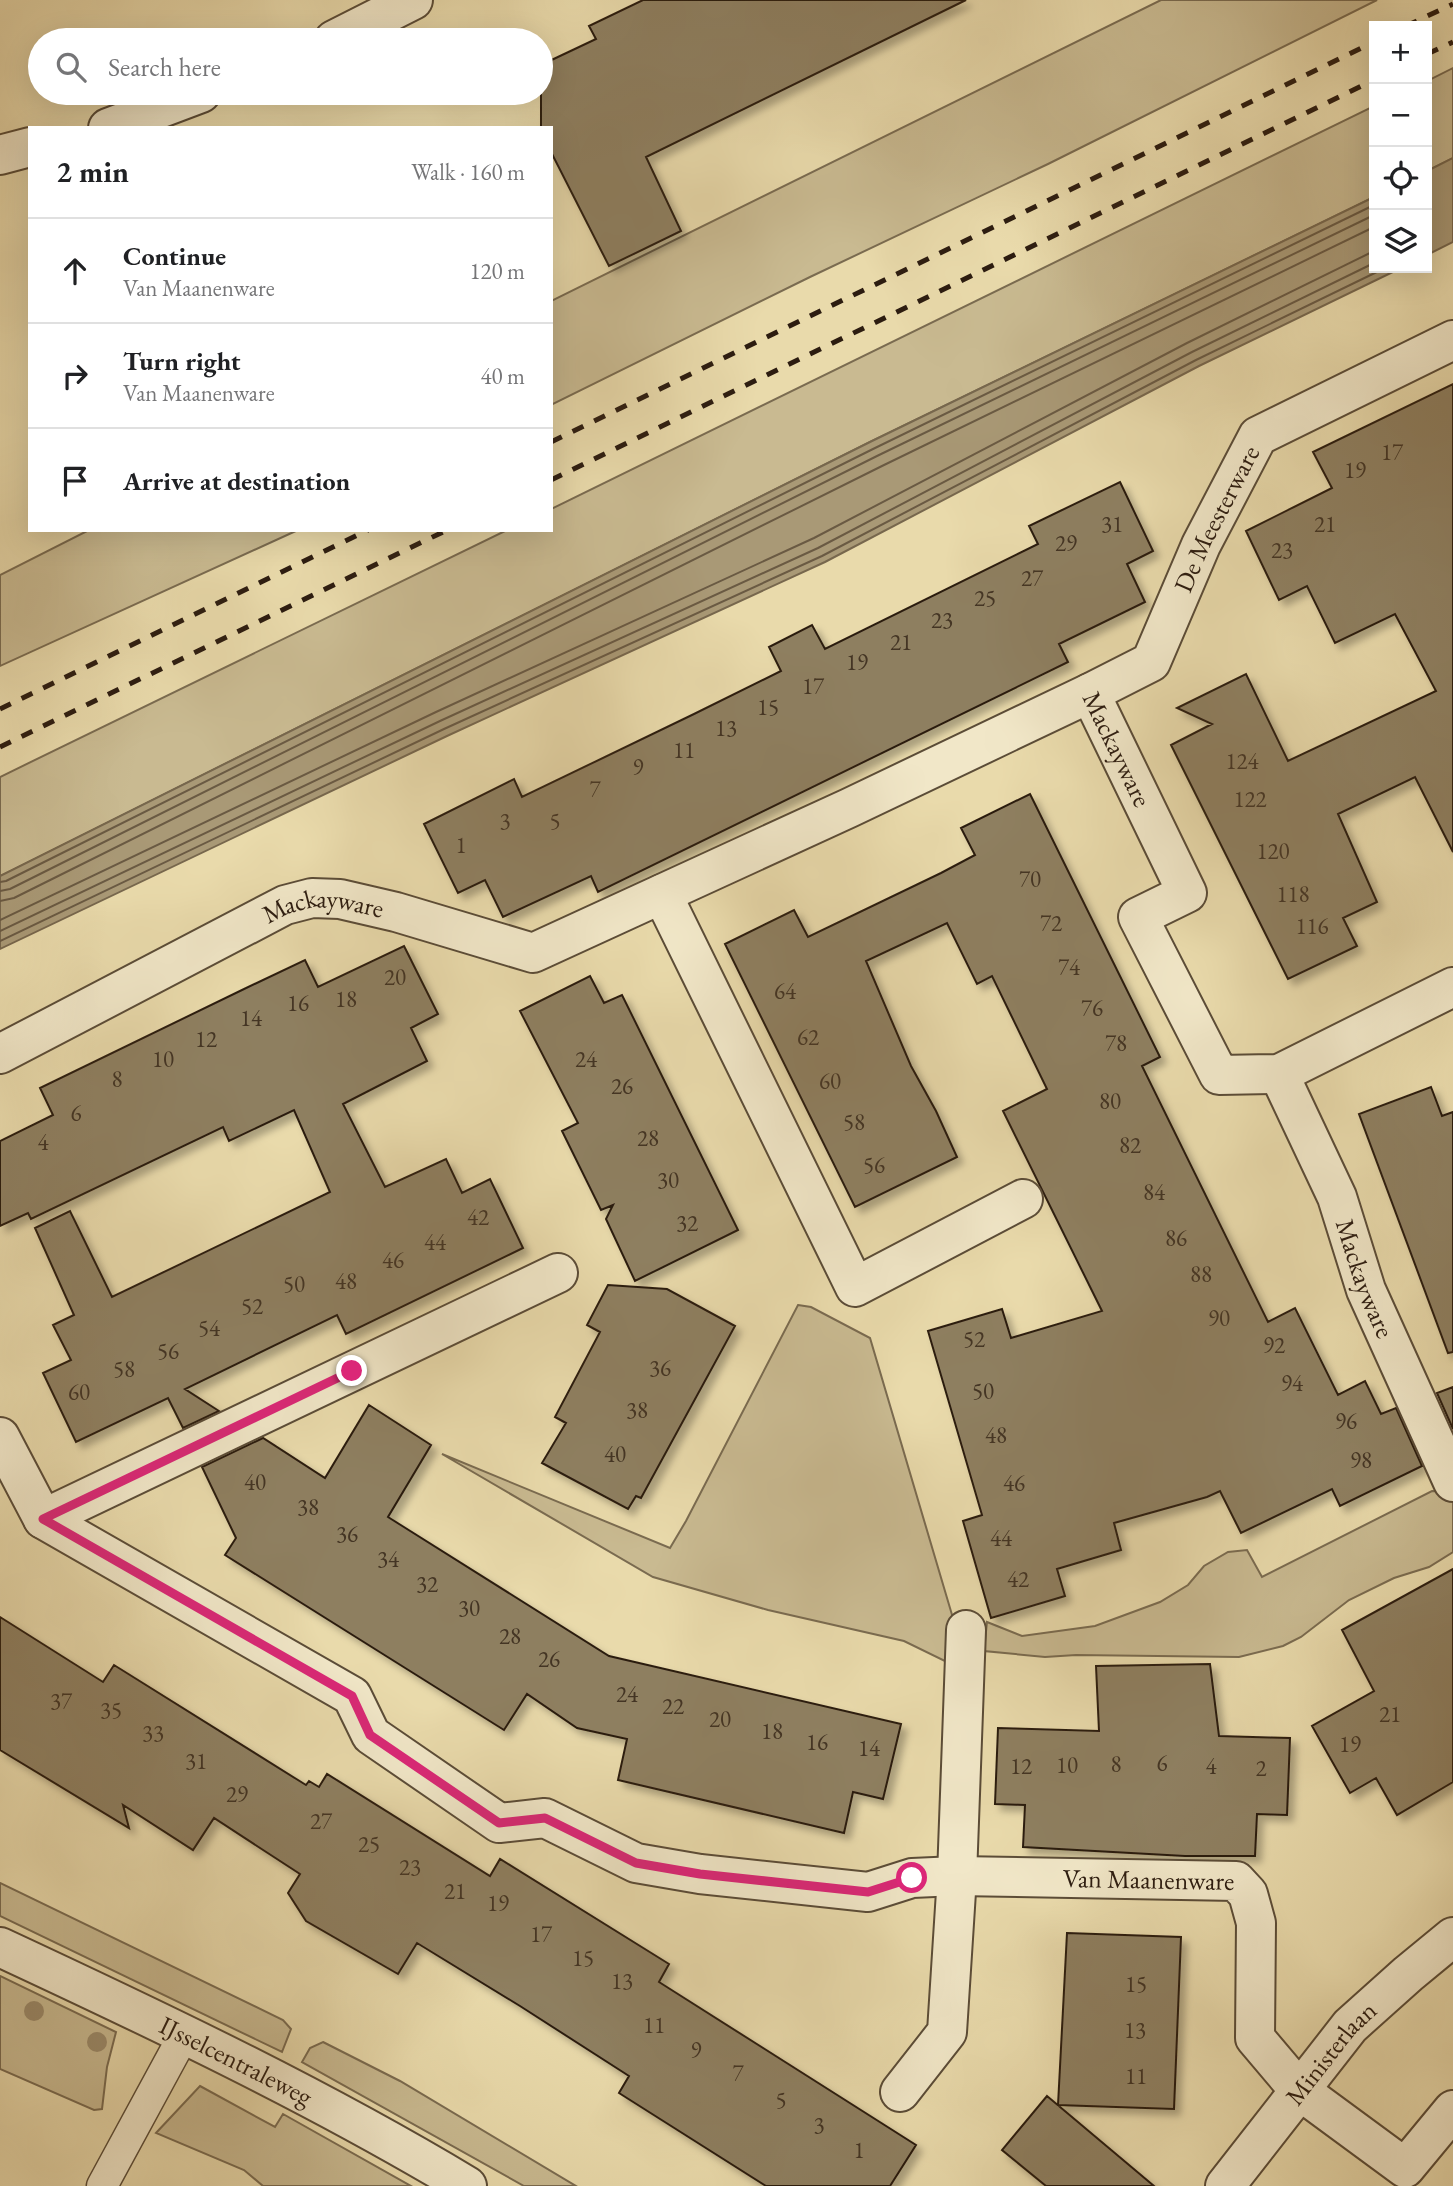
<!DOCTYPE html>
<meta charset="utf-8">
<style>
:root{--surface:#fff;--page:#f2f2f2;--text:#202124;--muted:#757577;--line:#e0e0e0}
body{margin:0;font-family:"EB Garamond",serif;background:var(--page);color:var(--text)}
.controls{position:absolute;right:21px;top:21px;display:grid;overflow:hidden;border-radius:0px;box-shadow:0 7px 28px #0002}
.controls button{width:63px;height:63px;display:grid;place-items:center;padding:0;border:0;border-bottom:2px solid var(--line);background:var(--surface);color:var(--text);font:35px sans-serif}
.stop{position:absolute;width:21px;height:21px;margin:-16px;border:5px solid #db2777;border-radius:50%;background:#fff}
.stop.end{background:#db2777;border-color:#fff;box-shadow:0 2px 7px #0008}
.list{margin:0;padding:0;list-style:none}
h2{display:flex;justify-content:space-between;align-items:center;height:91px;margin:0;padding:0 28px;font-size:30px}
h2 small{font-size:23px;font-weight:400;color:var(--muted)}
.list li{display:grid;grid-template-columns:46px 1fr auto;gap:21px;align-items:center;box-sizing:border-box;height:105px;padding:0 28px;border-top:2px solid var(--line)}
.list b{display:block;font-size:26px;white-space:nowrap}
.list p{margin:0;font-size:23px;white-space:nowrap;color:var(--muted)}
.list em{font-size:23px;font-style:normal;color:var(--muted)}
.icon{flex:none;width:38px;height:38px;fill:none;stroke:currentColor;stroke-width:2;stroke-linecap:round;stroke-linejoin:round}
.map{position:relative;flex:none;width:1453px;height:2186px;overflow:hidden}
.search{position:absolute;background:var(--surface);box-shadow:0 7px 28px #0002;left:28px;top:28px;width:525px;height:77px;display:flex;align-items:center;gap:18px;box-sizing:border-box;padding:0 24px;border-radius:38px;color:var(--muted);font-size:26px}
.panel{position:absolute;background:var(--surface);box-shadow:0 7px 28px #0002;left:28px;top:126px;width:525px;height:406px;border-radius:0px}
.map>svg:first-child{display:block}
</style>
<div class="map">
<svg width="1453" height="2186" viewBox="0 0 1453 2186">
<defs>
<filter id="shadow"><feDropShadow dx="6" dy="6" stdDeviation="3.5" flood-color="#0004"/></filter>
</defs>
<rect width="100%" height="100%" fill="#e9daab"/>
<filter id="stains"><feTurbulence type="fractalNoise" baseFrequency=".00286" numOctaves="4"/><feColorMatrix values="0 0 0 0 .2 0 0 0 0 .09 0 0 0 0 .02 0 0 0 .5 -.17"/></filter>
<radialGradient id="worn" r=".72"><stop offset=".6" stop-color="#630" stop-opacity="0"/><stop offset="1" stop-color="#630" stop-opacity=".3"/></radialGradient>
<path fill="#c9ba91" stroke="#7a6b50" stroke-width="2" d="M1161,0H1377L1048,164L810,277L551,405V301Z
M1453,68V158L1427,171V81Z
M1374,106V197L870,442L0,876V777L507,530H551V509Z
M89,530H298L0,666V575Z
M798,1305L811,1307L870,1338L958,1635L955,1666L904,1641L768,1610L653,1577L442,1454L670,1548L686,1521Z
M1432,1491L1453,1492V1552L1429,1567L1394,1578L1349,1600L1301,1637L1283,1646L1239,1657L1076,1655L1045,1657L984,1651L987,1622L1022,1636L1095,1626L1160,1602L1188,1585L1204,1566L1228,1552L1247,1550L1262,1577Z
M0,1883L283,2020L291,2029L282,2052L0,1916Z
M0,1976L116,2032L107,2067L102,2109L94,2110L0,2069Z
M323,2042L400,2081L576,2186H524L302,2062L310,2048Z
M200,2086L275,2127L283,2114L411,2186H263L244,2170L156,2133Z"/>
<path fill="#a99976" stroke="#77674d" stroke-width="2" d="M1453,158V242L1427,255V171Z
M1374,197V268H1401L1199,366L825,562L447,736L0,949V876L870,442Z"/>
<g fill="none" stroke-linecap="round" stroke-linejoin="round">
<path stroke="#6a5a43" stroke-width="2" d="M0,882L6,881L873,449L1374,205
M0,891L10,889L877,456L1374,215
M0,901L14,898L882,466L1374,227
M0,920L436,712L814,538L1187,343L1374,251
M0,931L440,721L818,548L1192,352L1374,263
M0,941L444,729L822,556L1196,360L1385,268"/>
</g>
<path fill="#8e7f61" stroke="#2c1c10" stroke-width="2" filter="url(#shadow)" d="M643,0H966L646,157L681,231L609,266L551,152V128H541V65L596,39L589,26Z
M1453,384V852L1415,777L1338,814L1377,902L1343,918L1357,946L1288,979L1171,745L1212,724L1177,708L1246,674L1288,761L1436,691L1395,614L1335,643L1307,586L1279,600L1246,531L1332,488L1313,452Z
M1120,482L1153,551L1127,564L1145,602L1059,644L1068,662L598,892L591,876L503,917L485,880L458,893L424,824L514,779L522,797L694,714L781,671L769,647L812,625L825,649L1038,544L1029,526Z
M1030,794L1160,1057L1142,1066L1268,1322L1295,1308L1338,1395L1365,1381L1381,1414L1396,1408L1422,1466L1340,1506L1332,1489L1241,1533L1220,1491L1207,1497L1114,1523L1121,1550L1057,1569L1065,1596L991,1618L963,1521L982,1515L928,1331L1002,1309L1011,1338L1102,1311L1003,1111L1047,1089L992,976L977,984L947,923L866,961L911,1066L936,1111L957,1157L855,1207L725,944L794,910L808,937L941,873L975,855L961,828Z
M404,946L438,1014L411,1028L427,1061L343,1104L385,1187L446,1159L462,1193L490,1179L523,1248L346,1334L337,1315L185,1389L219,1411L183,1428L168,1398L76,1442L43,1373L71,1360L53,1325L74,1315L35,1228L70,1211L112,1297L330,1192L294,1110L229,1141L223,1127L31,1219L28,1213L0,1226V1141L53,1115L40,1088L242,990L305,960L318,987Z
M590,976L604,1003L622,995L738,1230L635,1281L606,1219L613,1205L601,1210L562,1131L578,1123L520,1011Z
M1431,1087L1442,1116L1453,1112V1352L1448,1353L1359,1114Z
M608,1285L667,1289L735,1326L641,1498L636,1496L628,1509L542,1463L566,1423L555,1417L600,1332L587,1325Z
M1453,1387V1429L1437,1393Z
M369,1405L431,1445L388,1517L609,1656L901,1724L883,1799L853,1792L844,1833L618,1780L627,1739L577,1728L527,1694L504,1730L225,1555L236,1538L202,1467L263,1438L325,1478Z
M1453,1569V1782L1397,1815L1376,1778L1350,1793L1312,1726L1374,1691L1342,1630Z
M0,1617L103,1682L114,1665L306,1785L309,1781L319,1787L327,1774L490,1876L500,1859L669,1964L659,1982L916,2145L890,2186H766L619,2093L629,2076L520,2006L417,1943L398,1974L306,1921L288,1893L300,1874L214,1818L193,1850L123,1805L129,1828L0,1750Z
M1210,1664L1219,1736L1290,1738L1287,1815L1257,1814L1255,1856H1185L1023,1847L1025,1805L995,1804L998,1728L1099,1731L1096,1666Z
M1067,1933L1181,1937L1174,2109L1058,2105Z
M1047,2096L1154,2186H1046L1002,2150Z"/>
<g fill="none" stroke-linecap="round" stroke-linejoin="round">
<defs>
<path id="service" d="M102,2186L185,2033"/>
<g id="minor">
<path d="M334,40L413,0"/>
<path d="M108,128L201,93"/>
<path d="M0,155L30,147"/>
<path id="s1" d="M1090,693L1151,662L1201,545L1258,436L1453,340"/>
<path d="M662,894L855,1287L1023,1199"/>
<path id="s2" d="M0,1054L285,905L312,898L340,899L396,912L533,953L849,808L1090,693L1187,893L1138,917L1219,1075L1279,1074L1453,987"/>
<path id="s3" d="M1279,1074L1337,1197L1366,1290L1453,1482"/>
<path id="s4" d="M0,1437L43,1519L352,1696L371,1735L499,1823L545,1818L636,1863L700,1874L868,1892L912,1878L957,1876L1236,1881L1248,1894L1256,1923L1255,2038L1299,2090L1405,2168L1453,2110"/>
<path d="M43,1519L558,1273"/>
<path d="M900,2092L947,2032L957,1876L966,1630"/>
<path id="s5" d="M1225,2186L1350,2026L1408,1974L1453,1937"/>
</g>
<g id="tertiary">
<path id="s6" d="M0,1947C159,2021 317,2096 467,2186"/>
</g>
</defs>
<use href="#service" stroke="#5b4c37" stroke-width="33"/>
<use href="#minor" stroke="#5b4c37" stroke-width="42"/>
<use href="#tertiary" stroke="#5b4c37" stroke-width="42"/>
<use href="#service" stroke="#f1e7c8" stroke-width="30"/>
<use href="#minor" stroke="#f1e7c8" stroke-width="38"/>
<use href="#tertiary" stroke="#f1e7c8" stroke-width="38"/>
<path stroke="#2c1c10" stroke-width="5" stroke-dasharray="12 12" stroke-linecap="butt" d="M1406,26L1453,4
M1427,54L1453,42
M551,442L1374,42
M551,480L1374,80
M0,709L368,530
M0,747L447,530"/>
</g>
<g fill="#9b8b6b">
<circle cx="34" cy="2011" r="10"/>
<circle cx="97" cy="2042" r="10"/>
</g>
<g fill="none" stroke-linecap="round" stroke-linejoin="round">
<path stroke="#db2777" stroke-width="9" d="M352,1371L43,1519L352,1696L370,1735L499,1823L545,1818L636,1863L700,1874L868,1892L912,1878"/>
</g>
<g text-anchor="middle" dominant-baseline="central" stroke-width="7" stroke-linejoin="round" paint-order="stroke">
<g font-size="23" fill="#443524">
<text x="1392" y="452">17</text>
<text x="1355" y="470">19</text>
<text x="1112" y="524">31</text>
<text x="1325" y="524">21</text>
<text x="1066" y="543">29</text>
<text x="1282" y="550">23</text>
<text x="1032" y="578">27</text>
<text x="985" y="598">25</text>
<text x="942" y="620">23</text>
<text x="901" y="642">21</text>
<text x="857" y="662">19</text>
<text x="813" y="686">17</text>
<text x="768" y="707">15</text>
<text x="726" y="728">13</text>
<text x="684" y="750">11</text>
<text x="1242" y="761">124</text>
<text x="638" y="767">9</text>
<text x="595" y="789">7</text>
<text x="1250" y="799">122</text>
<text x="505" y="821">3</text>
<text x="555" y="821">5</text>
<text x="461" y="845">1</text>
<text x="1273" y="851">120</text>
<text x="1030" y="879">70</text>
<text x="1293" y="894">118</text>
<text x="1051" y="923">72</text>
<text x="1312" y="926">116</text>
<text x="1069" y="967">74</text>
<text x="395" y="977">20</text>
<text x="785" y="991">64</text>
<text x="346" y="999">18</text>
<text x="298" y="1003">16</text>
<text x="1092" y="1008">76</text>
<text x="251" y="1018">14</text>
<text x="808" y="1037">62</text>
<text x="206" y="1039">12</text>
<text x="1116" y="1043">78</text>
<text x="163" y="1059">10</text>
<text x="586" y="1059">24</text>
<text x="117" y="1079">8</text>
<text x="830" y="1081">60</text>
<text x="622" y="1086">26</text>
<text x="1110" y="1101">80</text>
<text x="76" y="1113">6</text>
<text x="854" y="1122">58</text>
<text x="648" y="1138">28</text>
<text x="43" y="1142">4</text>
<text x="1130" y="1145">82</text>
<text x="874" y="1165">56</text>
<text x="668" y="1180">30</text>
<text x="1154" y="1192">84</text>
<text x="478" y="1217">42</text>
<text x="687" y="1223">32</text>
<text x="1176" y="1238">86</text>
<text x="435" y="1242">44</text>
<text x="393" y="1260">46</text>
<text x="1201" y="1274">88</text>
<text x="346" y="1281">48</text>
<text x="294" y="1284">50</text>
<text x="252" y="1306">52</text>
<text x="1219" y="1318">90</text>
<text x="209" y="1328">54</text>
<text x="974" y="1339">52</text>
<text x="1274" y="1345">92</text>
<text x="168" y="1351">56</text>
<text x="660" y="1368">36</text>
<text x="124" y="1369">58</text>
<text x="1292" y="1383">94</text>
<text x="983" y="1391">50</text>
<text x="79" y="1392">60</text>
<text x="637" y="1410">38</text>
<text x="1346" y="1421">96</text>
<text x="996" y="1435">48</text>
<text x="615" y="1454">40</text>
<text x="1361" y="1460">98</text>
<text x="255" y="1482">40</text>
<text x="1014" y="1483">46</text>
<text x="308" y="1507">38</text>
<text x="347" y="1534">36</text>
<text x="1001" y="1538">44</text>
<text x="388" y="1559">34</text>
<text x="1018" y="1579">42</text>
<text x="427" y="1584">32</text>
<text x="469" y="1608">30</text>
<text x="510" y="1636">28</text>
<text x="549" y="1659">26</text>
<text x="627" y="1694">24</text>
<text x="61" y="1701">37</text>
<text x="673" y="1706">22</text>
<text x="111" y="1710">35</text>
<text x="1390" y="1714">21</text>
<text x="720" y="1719">20</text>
<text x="772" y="1731">18</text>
<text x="153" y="1733">33</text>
<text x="817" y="1742">16</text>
<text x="1350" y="1744">19</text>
<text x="869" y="1748">14</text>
<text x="196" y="1761">31</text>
<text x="1162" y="1763">6</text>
<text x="1116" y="1764">8</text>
<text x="1067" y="1765">10</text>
<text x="1021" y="1766">12</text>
<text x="1211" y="1766">4</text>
<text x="1261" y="1768">2</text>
<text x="237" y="1794">29</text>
<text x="321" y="1821">27</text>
<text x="369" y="1844">25</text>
<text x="410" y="1867">23</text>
<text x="455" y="1891">21</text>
<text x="498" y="1903">19</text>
<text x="541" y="1934">17</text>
<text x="583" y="1958">15</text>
<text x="622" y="1981">13</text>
<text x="1136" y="1984">15</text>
<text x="654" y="2025">11</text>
<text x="1135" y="2030">13</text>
<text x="696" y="2050">9</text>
<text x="738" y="2073">7</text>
<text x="1136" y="2076">11</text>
<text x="781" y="2100">5</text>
<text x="819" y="2125">3</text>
<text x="859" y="2150">1</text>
</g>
<g font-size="26" fill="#2c1c10" stroke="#f1e7c8">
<text stroke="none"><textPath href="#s1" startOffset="226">De Meesterware</textPath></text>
<text stroke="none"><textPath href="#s2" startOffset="1255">Mackayware</textPath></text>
<text stroke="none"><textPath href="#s2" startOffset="360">Mackayware</textPath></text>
<text stroke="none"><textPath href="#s3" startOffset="222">Mackayware</textPath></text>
<text stroke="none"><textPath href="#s4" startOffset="1312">Van Maanenware</textPath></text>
<text stroke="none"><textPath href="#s5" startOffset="170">Ministerlaan</textPath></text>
<text stroke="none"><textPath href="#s6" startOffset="262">IJsselcentraleweg</textPath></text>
</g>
</g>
<rect width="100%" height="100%" filter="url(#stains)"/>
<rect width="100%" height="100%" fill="url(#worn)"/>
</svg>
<div class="controls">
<button>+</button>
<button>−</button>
<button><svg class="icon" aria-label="locate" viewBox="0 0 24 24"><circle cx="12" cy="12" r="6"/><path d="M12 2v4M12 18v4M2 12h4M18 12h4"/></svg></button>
<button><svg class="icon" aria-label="layers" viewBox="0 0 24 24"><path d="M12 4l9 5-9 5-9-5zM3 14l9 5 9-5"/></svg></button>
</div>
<div class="stop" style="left:912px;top:1878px"></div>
<div class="stop end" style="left:352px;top:1371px"></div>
<div class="search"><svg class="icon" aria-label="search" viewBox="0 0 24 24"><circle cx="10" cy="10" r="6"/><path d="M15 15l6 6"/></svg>Search here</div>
<section class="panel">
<h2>2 min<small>Walk · 160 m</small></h2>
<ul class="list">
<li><svg class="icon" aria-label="ahead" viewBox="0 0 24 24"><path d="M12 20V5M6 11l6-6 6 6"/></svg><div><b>Continue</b><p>Van Maanenware</p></div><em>120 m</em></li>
<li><svg class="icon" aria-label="right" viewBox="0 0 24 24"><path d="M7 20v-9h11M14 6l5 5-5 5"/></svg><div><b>Turn right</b><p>Van Maanenware</p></div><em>40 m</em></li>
<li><svg class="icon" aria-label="arrive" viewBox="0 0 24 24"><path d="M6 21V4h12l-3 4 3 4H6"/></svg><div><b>Arrive at destination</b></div></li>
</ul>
</section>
</div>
